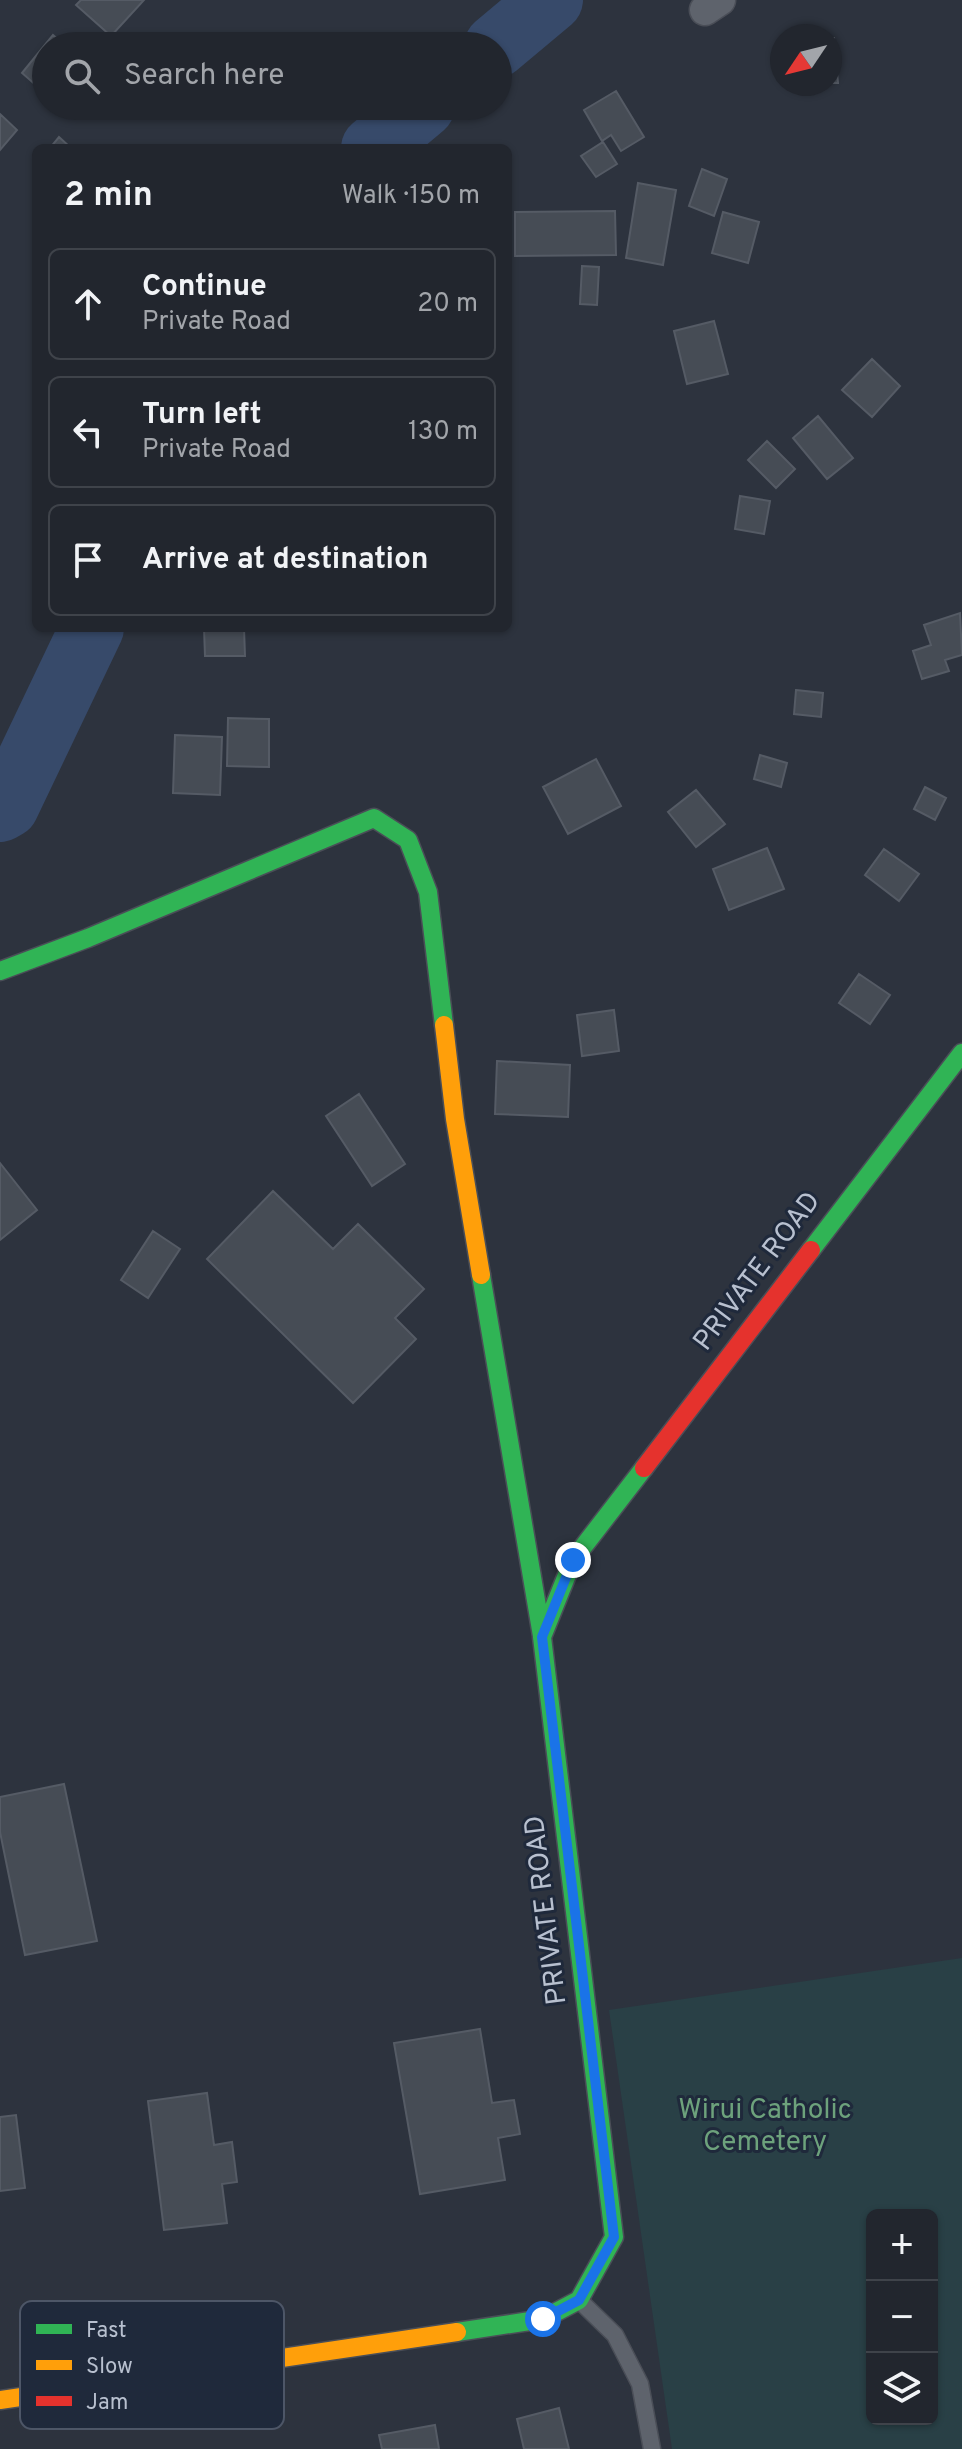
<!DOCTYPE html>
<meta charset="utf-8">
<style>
:root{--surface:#22262e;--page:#2a2e36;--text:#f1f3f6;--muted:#a2a5aa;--line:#3f434a}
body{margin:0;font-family:Overpass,sans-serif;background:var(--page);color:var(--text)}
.controls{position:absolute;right:24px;bottom:24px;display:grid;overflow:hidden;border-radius:12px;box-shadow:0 2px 6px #0004}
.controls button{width:72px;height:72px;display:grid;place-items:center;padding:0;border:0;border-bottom:2px solid var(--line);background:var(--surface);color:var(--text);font:40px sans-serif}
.compass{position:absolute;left:770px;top:24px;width:72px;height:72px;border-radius:50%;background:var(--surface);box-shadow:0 2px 6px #0004;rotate:235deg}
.stop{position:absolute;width:24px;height:24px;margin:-18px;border:6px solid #1a73e8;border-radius:50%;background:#fff}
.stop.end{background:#1a73e8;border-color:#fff;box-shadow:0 2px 8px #0008}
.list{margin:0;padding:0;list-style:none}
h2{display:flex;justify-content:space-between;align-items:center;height:104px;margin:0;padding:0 32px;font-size:34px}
h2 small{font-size:26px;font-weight:400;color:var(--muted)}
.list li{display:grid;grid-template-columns:52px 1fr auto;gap:24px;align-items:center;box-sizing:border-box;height:112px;margin:0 16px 16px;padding:0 16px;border:2px solid var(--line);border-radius:12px}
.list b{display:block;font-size:30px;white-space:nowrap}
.list p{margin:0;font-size:26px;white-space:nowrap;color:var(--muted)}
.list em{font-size:26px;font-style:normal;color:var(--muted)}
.icon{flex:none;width:44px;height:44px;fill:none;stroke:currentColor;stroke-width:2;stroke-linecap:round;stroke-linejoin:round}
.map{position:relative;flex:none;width:962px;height:2449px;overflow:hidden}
.search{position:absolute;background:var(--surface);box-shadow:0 2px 6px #0004;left:32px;top:32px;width:480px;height:88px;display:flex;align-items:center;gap:20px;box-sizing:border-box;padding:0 28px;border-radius:44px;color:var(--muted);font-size:30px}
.panel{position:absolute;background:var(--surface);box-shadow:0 2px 6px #0004;left:32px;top:144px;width:480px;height:488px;border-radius:12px}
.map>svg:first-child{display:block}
</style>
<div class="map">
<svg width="962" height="2449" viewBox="0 0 962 2449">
<rect width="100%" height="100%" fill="#2d333e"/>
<path fill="#294046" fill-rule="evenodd" d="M962,1958V2449H672L609,2010ZM872,2215H932V2419H872Z"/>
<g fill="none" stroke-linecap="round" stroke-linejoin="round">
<path stroke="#374a6a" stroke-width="64" d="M496,46L551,0
M373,148L423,106
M0,810L7,806L92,628"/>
</g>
<path fill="#464c55" stroke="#555b65" stroke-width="2" d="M81,0H144L111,36L76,5Z
M53,35L66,46H46V94L22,73Z
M830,38H834L838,83H830Z
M616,91L644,137L621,151L611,135L602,141L584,110Z
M0,114L17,130L0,150Z
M59,137L71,148H50Z
M603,142L617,164L596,177L581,156Z
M702,169L727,179L714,216L689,206Z
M638,183L676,190L663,265L626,258Z
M615,211L616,255L515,256V212Z
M723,212L759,222L748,263L712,253Z
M582,266L599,267L597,305L580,304Z
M714,321L728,374L687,384L674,331Z
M872,359L900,386L872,417L842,390Z
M818,416L853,458L827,479L793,438Z
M767,441L795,469L776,488L748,460Z
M740,496L770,501L764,534L735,529Z
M960,613L962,655L945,660L949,671L922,679L913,651L931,645L924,625Z
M204,628H244L245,656H205Z
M796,690L823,693L821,717L794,714Z
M228,718L269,719V767L227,766Z
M175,735L222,737L220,795L173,793Z
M760,755L787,763L781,787L754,779Z
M596,759L621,806L568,834L543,787Z
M925,787L946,798L935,820L914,809Z
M696,790L725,824L696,847L668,812Z
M767,848L784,889L729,910L713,869Z
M884,849L919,874L899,901L865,875Z
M859,974L890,995L870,1024L839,1003Z
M614,1010L619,1051L582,1056L577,1015Z
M497,1061L570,1065L568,1117L495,1114Z
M359,1094L405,1164L372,1186L326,1116Z
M0,1163L37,1210L0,1240Z
M273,1191L333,1249L358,1224L424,1289L395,1318L416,1339L353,1403L207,1259Z
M153,1231L180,1249L148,1298L121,1280Z
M64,1784L97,1941L25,1955L0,1832V1797Z
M480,2029L492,2103L514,2100L520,2134L498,2138L505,2180L420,2194L394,2043Z
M207,2093L214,2145L232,2142L237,2182L222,2184L227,2223L164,2230L148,2101Z
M16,2115L25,2188L0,2191V2117Z
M559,2408L569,2449H524L517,2419Z
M435,2425L439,2449H382L379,2435Z"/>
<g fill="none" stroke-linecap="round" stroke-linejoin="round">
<defs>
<path id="lane" d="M580,2301L615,2335L640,2384L652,2449"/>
<path id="street" d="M705,10L720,0"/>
<path id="fast" d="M0,971L88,938L374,818L408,840L428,892L444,1025
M811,1250L962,1053
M481,1275L542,1636
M457,2332L543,2319L579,2300L614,2237L542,1637L573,1560L644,1468"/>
<path id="slow" d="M444,1025L455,1119L481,1275
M0,2400L457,2332"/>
<path id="jam" d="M644,1468L811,1250"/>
</defs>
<use href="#lane" stroke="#4a4e57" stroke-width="19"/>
<use href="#street" stroke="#4a4e57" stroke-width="33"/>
<use href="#fast" stroke="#4a4e57" stroke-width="21"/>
<use href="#slow" stroke="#4a4e57" stroke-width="21"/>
<use href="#jam" stroke="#4a4e57" stroke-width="21"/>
<use href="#lane" stroke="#5e636c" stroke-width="16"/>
<use href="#street" stroke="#5e636c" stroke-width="30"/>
<use href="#fast" stroke="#30b455" stroke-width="18"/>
<use href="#slow" stroke="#ff9f0a" stroke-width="18"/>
<use href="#jam" stroke="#e5322d" stroke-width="18"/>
</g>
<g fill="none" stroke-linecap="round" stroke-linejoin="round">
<path stroke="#1a73e8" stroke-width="10" d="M543,2319L579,2300L614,2237L542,1637L573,1560"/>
</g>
<g text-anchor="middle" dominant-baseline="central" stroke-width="6" stroke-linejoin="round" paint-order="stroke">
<g font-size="28" fill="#b8c0cf" stroke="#1f293b">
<text transform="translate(758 1272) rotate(-53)">PRIVATE ROAD</text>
<text transform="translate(547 1910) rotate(-97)">PRIVATE ROAD</text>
</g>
<g font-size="28" fill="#6da27c" stroke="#1f293b">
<text x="765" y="2111">Wirui Catholic<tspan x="765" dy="32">Cemetery</tspan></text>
</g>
</g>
<rect x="20" y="2301" width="264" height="128" rx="12" fill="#1f293b" stroke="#4d5667" stroke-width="2"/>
<rect x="36" y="2324" width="36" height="10" fill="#30b455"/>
<rect x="36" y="2360" width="36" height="10" fill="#ff9f0a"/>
<rect x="36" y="2396" width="36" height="10" fill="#e5322d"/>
<g font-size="22" fill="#b8c0cf">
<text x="86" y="2337">Fast</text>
<text x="86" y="2373">Slow</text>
<text x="86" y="2409">Jam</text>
</g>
</svg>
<div class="controls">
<button>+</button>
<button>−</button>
<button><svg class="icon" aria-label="layers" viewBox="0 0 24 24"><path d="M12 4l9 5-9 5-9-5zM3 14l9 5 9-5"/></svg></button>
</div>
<svg class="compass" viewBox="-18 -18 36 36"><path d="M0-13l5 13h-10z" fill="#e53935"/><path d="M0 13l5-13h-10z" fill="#a2a5aa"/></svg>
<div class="stop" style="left:543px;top:2319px"></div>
<div class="stop end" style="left:573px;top:1560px"></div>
<div class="search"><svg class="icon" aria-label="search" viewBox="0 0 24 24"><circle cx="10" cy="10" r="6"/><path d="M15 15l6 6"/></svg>Search here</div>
<section class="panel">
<h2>2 min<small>Walk · 150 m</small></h2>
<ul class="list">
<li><svg class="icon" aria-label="ahead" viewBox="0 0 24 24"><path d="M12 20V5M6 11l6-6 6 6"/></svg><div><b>Continue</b><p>Private Road</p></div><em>20 m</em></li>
<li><svg class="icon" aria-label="left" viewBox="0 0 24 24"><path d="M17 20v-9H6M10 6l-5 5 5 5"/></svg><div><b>Turn left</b><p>Private Road</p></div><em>130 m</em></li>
<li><svg class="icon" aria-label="arrive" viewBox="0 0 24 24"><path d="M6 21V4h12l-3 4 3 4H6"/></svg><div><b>Arrive at destination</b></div></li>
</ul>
</section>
</div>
